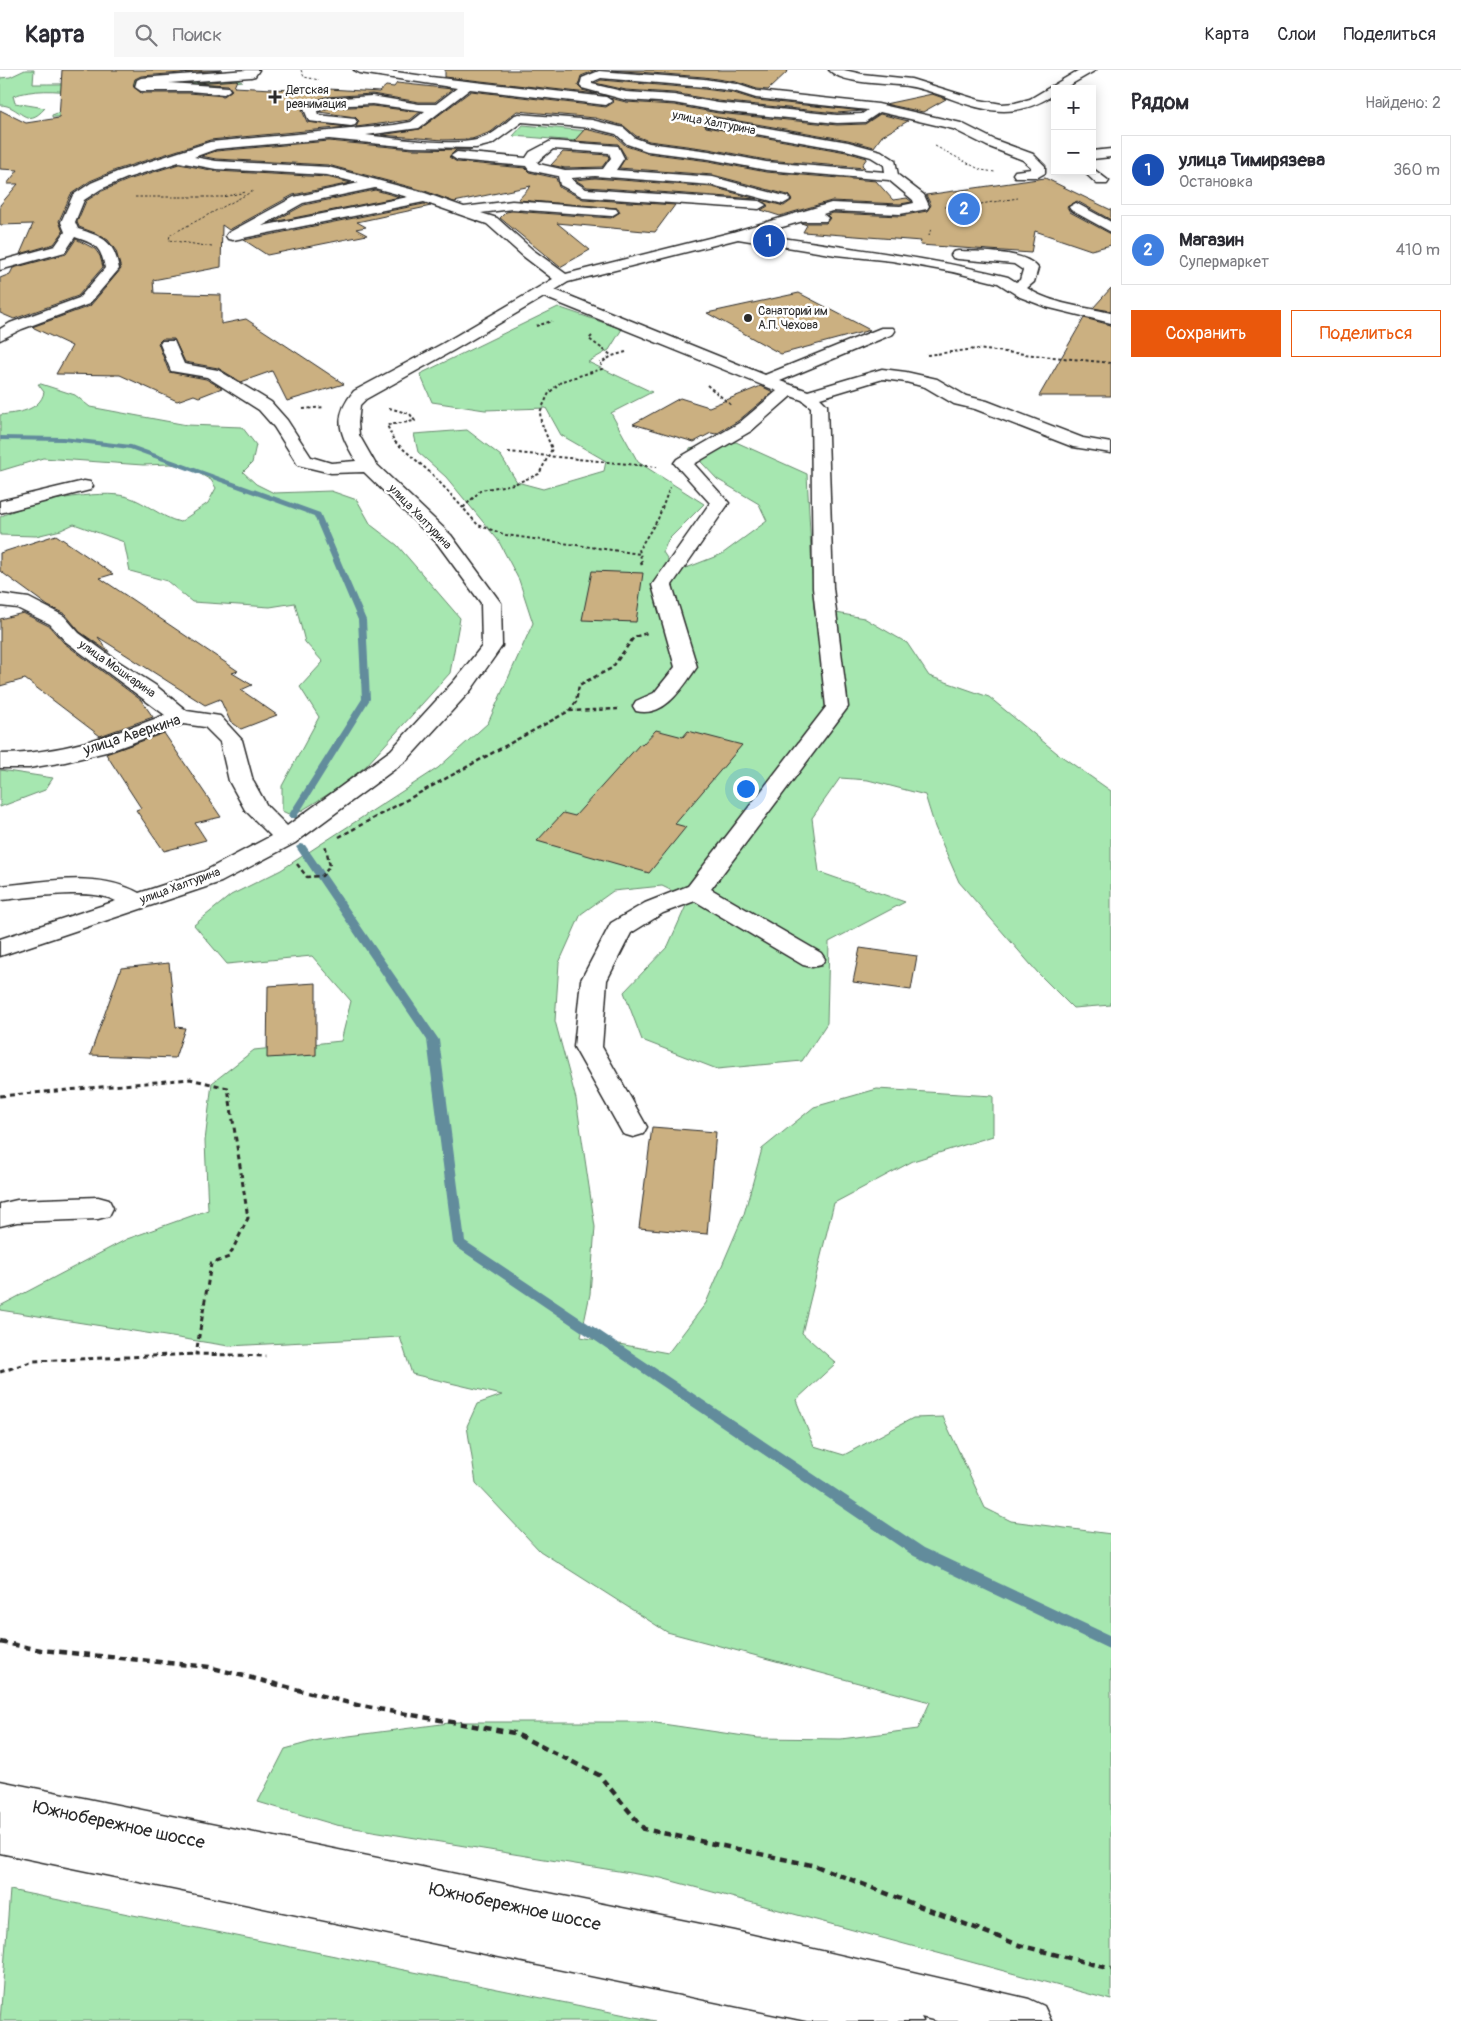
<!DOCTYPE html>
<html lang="ru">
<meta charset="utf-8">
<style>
:root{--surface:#fff;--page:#f7f7f7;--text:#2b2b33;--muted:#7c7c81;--line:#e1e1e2;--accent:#ea580c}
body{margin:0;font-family:Pangolin,sans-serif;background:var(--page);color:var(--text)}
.controls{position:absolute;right:15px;top:15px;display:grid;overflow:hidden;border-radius:0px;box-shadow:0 2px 12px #0003}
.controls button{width:45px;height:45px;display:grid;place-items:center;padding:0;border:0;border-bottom:1px solid var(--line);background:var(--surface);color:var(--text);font:25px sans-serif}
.you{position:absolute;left:745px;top:718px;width:18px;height:18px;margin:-12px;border:4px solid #fff;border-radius:50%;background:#1a73e8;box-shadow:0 0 0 8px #1a73e833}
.badge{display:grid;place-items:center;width:32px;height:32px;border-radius:50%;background:var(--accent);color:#fff;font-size:16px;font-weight:700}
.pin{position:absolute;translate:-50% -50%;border:2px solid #fff;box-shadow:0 1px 5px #0006}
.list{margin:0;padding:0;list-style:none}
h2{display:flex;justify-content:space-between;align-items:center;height:65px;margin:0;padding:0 20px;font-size:21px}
h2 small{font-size:16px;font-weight:400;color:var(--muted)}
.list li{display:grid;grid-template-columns:32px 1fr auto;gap:15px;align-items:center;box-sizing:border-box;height:70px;margin:0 10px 10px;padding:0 10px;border:1px solid var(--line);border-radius:0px}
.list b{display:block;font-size:19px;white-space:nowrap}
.list p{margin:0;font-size:16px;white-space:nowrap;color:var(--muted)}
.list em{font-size:16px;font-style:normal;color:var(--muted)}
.actions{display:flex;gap:10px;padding:15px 20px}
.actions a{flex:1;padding:11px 0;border:1px solid var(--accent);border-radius:0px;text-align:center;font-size:18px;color:var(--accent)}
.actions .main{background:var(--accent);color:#fff}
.icon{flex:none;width:28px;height:28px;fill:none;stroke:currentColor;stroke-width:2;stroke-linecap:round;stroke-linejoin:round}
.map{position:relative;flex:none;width:1111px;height:1951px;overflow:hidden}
header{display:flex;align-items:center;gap:30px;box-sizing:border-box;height:70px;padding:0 25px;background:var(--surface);border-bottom:1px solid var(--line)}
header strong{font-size:24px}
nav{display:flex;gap:28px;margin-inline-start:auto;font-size:18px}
.search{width:350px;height:45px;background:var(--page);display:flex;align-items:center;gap:12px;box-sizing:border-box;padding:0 18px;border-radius:0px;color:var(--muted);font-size:19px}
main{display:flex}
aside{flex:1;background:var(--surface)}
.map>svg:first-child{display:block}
</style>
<header>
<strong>Карта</strong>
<div class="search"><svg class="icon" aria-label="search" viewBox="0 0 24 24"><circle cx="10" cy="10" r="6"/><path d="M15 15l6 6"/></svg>Поиск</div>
<nav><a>Карта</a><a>Слои</a><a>Поделиться</a></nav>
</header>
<main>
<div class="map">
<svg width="1111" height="1951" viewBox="0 0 1111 1951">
<rect width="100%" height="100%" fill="#fff"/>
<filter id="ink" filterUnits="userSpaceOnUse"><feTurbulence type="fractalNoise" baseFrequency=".02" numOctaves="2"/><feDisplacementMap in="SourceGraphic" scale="10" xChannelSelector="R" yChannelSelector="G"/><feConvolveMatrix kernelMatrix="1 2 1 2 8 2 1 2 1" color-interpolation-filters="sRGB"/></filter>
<g filter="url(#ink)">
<path fill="#a6e7b0" stroke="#68896e" d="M25,0H34L33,14C52,14 71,14 90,13C117,11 225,0 242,11L209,15L133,18L62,47H52V45L68,39L77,23C56,20 33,19 13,26L15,33L45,38C25,61 21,35 0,35V8L10,7Z
M523,55L588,61L578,71L513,66Z
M558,237L622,259L609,280L588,292L652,322L611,343L638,392L704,434L668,470L663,482L676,502L722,484L767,451L759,434L717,409L689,379L736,372L807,404L814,539L864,548L907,573L929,606L989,627L1057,683L1111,721V935L1073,938L1038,903L959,812L935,757L925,725L868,710L840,708L812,748L819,802L905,832L829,872L827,953L802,991L717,999L642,970L624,922L668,876L689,829L662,816L613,821L581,844L559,893L555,951L576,1029L595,1157L590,1224L581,1267L668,1283L706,1233L744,1144L762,1079L814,1037L877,1019L993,1026V1066L913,1091L834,1133L802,1263L836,1293L796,1330L814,1376L844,1385L913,1348L943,1347L985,1438L1011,1451L1111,1464V1930L661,1808L336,1755L258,1732L285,1679L318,1670L457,1652H649L758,1668L841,1669L918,1659L930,1632L667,1562L540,1481L476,1413L467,1356L477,1334L502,1325L412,1304L400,1267L229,1276L0,1240V1236L127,1169L208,1140L205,1071L212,1013L254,980L341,971L351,931L312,886L227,894L194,855L231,825L281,800L438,698L488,653L533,553L519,510L498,470L446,407L418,382L414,364L467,360L501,386L517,412L543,419L604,401L606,391L561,365L546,338L485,340L432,332L420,304Z
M38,314H41L75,325L90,337L187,355L242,357L256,375L252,393L243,402L256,414L274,423L331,421L357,430L371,455L397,475L460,548L450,603L366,696L335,720L293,746L282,741V716L319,647L300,617L323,592L305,572L295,533L270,537L192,532L167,511L130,501L124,472L74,454L61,460L36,466L0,465V447C24,433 102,418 128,427C147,433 160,447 180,452L208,433L216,418L211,410L188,397L171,394L143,395L43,388L0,401V345C17,343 40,341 44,322Z
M0,700L53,708L45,720L0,737Z
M10,1820L655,1951H0Z"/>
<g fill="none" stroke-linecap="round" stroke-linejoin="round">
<path fill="#628c9c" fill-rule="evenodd" d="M0,366L63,367L131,375L320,443L366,550L370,629L296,748H290L288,746L362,629L358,550L314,446L130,379L63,371L0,370Z
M301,774L305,775L439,970L465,1171L924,1478L1111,1566V1580L914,1486L455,1176L453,1173L427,970L296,777Z"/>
</g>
<path fill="#cbb081" stroke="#2b2b2b" d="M62,0H222L141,6L135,9L133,16L141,23H189L224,26L232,20L228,15L196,13L237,10L234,17L292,20L295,17L379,22L386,16L394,17L397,13L452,19L435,32H419L372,24L325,27L304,35L302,40L307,52L347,57L210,70L116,100L90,111L71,124L59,151L63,162L54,174L20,184L33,154L0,155V135L18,114H7L18,100L0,99V40L26,53L59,48Z
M445,0H596L581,6L578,16L582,20L597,24L445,7Z
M611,0H789L768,20L757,19L736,12L704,7Z
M601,10L704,19L734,23L756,30L863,41L837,43L718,31L674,23L626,20L595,13Z
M471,21L606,37L614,32L610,28L626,32L674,35L718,43L837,55L865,54L880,44L908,51L882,66L874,77L848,70L710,46L706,47L702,51L706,57L846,82L867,88L862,95L865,98L766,90L709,79L649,71L636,66L624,56L595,48L517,41L491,62L472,69L443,70L381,65L420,59Z
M932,24L946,29L923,42L885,34Z
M372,36L420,42L410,50L356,57L359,51L355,47L319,42L328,38Z
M585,59L615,66L626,76L647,83L709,91L766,102L876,111L893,130L907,128L912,132L900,134L831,131L780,146L761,140L768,136L761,130L784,136L792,130L788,125L713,105L619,98L626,87L618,74L574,71Z
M329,71L412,79L472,80H456L449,87L457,92L525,98L529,102L556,108L559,117L583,129L675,135L655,162L557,153L590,180L560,197L500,148L506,142L512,141L611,148L620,142L618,138L518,130L531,116L454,132L425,121L328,95L216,89L201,86L216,81Z
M563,82L608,85L609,88L602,97L565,98L551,95Z
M179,94L216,101L327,107L351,113L293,125L229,160L222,155L221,197L153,210L154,223L221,225V254L246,249L344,314L287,331L272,301L241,312L218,298L185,292L174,269H162L158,273L169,302L206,309L222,318L199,327L194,325L177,331L120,305L56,304L72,276L32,257L90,236L121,199L116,181L108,170L95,163L79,157L77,152L86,131L102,121L128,110Z
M595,108L712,117L757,129L587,117L575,110Z
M1045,108L1111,140V150L1077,131L1067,137L1070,142L1111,164V175L1091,180L1035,161L1031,183L920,175L921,171L803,162L807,155L801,153H826L830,148L827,145L832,143L900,146L927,141L931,135L926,125Z
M375,120L400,127L273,152L304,135Z
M424,134L431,136L357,152L366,157L356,159L367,165L267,185L244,170Z
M76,169L95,179L100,186L103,197L78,226L14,249L0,243V208L10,204L13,198L66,184Z
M1111,218V241L1093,238Z
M799,223L870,260L781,284L707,243Z
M1084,248L1111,255V326H1039Z
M761,316L773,322L738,351L716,364L711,363L694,372L633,354L680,328L709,337Z
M56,465L113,504L100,508L238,601L232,603L252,615L241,620L277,645L241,659L230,651L220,629L205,635L98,567L109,582L80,562L65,544L48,536L0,501V483Z
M592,501L643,503L636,552L582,550Z
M23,543L49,556L64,573L141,630L153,647L100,666L25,609L0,616V549Z
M656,660L683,667L688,661L742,675L675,754L686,757L649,803L537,771L563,743L575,746L640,674L642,675Z
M164,663L221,747L195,753L206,770L164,781L136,740L141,738L106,684Z
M860,878L917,886L911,920L853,912Z
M169,893L176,957L185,958L175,988L90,985L121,898Z
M316,913V985L267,988L268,916Z
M652,1057L716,1062L707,1164L639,1158Z"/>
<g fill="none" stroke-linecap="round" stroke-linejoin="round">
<defs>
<path id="minor" d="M247,0H259L255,6L251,7L169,13L228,17L230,20L224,24L189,21H141L135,17L137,10L141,8Z
M354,0H382L431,7L606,27L612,31L606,35L470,19L419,58L366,65C393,68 459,78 483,68C495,64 505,53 515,45L519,44L592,50L624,58L635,68L649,73L709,81L766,92L885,102L884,95L871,87L846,80L706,55L704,52L706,49L710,48L848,72L881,81L895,90L898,105L924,125L929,136L927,139L900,144L832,141L823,144L828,148L826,151H803L758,164C842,178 926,186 1008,207L1016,212L1020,210L1023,200L1014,194L958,189L953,188L951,185L953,182L958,181C979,182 1025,180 1038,198L1034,212L1027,218C1051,234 1084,237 1111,243V253L1046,237L1020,227L998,213L953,202L892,191L836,185L738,169L568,212L555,220L765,305L881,258H893L895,261L893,264L780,311L808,321L882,299L906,302L937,309L966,326L987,331L1083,368L1111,373V383L1073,377L975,339L954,334L925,317L906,312L883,309L820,328L827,335L833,518L848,637L711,819L821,883L825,889L821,895L812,897L803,895L695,831L663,843L631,863L607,910L602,977L647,1057L643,1064L633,1067L623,1064L574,977L581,910L611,853L645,833L688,816L826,637L813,518L811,337L802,330L791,326L751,361L694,394L729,433L672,515L697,597C683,617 665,648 636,641L633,636L636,631L654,623L675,597L652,515L710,433L674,393L677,389L739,353L777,321L544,227L454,280L366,329L360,335L358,353L359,365L375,393L451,465L501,533L502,576L471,620L407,690L295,773L221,812L0,886V869L116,831C90,817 30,828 0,830V816C46,812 97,800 139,823L203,802L271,766L245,740L229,711L220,672L205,657L183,654L110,681L65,692L29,698H0V684C61,684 109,666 165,645L65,571L50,554L17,538L0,536V524L29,528L64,546L79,563L116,590L155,615L187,641L220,646L242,670L253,711L267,736L287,756L391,680L455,610L482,576L481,533L437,473L364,402L331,403L298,395L274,357L259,340L207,307L171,301L160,274L162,271H174L184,294L218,300L271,332L287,350L311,387L331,393L356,391C341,365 331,348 354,321L442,274L553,209L523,186L487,154L424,132L233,170L228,169L226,166L228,163L294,127L359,113L327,105L216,99L179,92L127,108L101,119L84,130L75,152L78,159C104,167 114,171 119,199L89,234L22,259L0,270V259L10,253L79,228L105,198C101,177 96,174 75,167L65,182L0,200V191L55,176L65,162L61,152L73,125L91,113L117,102L210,72L394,55L411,52L425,41L372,34L328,36L317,41L318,45L355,49L357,52L355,55L351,56L309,51L304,39L306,36L326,29L372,26L419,34H436L457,18L360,3ZM522,52L592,58L616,64L627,74L647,81L709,89L766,100L889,110L913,130L914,133L900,136L831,133L733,162L566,204L533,180L497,148L481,143L512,139L611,146L618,142L616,139L512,131L464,137L425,123L328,97L216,91L194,87L216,79L329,69L412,77L476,78L492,74ZM375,118L408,127L262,156L303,133Z
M829,0H844L862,4L911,9L979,30L1002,34L1015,33L1030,29L1079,0H1096L1063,19H1055V24C1039,34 1023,41 1004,41C971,41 940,21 907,16C888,13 843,15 829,0Z
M599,1L704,9L736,14L757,21L878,34L961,53L995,70L1033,84L1045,96V103L1038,107H1015L1013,104L1015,101L1031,99V97L1023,90L987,76L953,59L880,42L865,52L837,53L718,41L674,33L626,30L582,18L580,16L582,8ZM601,8L704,17L734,21L756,28L868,40L862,44L837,45L718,33L674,25L626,22L592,14V12Z
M551,71L618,76L624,88L616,100L713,107L788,127L790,130L783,134L712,115L595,106L572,108V110L586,119L759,131L766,135L759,139L583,127L560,115L558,106L529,100L526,96L457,90L451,86L457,82L526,88L530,82ZM553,79L609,83L611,88L603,99L565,100L539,94L537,92Z
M1111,79V87L1092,89V81Z
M1092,98L1109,111L1107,114H1097L1083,101H1092Z
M1076,133L1111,152V162L1071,140L1069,137Z
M84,411L90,412L93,416L90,420L0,443V431Z
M98,1127L109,1130L113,1138L109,1146L98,1149L17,1152L0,1156V1134L17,1130Z"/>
<path id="highway" d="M0,1711L735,1861L1029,1929L1044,1936L1051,1951H937L921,1947L923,1951H807L0,1783Z"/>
</defs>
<use href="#minor" stroke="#2b2b2b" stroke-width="3"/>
<use href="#highway" stroke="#2b2b2b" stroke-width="3"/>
<path stroke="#2b2b2b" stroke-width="1" stroke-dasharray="2.5 2" stroke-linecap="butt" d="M301,0L304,7L319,10
M935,76L981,100L995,102
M135,127H223L246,122
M945,137H962L1018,128
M929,166L931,158
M212,177L169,170L170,165L253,121"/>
<path stroke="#2b2b2b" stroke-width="2" stroke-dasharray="3 2.5" stroke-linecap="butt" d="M536,256L552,251
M592,266L589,269L611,285
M626,282L612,286L601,293L602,299L562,311L549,323L540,342L541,352L552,379L539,404L514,414L481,420L463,438L478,455L506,465L640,484
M927,285L976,279L1111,293
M707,315L731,335
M389,338L410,344L415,351L387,355L394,371L432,404L463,438
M303,339L324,337
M508,382L657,397
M642,493L639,479L658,449L670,417"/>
<path stroke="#2b2b2b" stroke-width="2.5" stroke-dasharray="4.5 3" stroke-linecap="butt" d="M641,492L642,495
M569,641L576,632L579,615L612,598L634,567L647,563
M339,767L569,641L618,639
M297,794L307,807L322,806L330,796L325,774"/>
<path stroke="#2b2b2b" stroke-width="3" stroke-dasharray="5 4" stroke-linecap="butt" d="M0,1026L190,1009L228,1018L248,1148L229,1187L211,1194L196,1284L266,1286
M0,1302L34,1291L196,1284"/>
<path stroke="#2b2b2b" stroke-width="4.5" stroke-dasharray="7 5" stroke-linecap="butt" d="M0,1572L41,1580L209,1597L361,1636L514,1663L599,1705L644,1759L816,1796L1019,1875L1111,1899"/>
<use href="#minor" fill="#fff" fill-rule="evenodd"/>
<use href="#highway" fill="#fff" fill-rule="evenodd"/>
</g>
</g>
<g fill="#2b2b2b" stroke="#fff" stroke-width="2">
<path d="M272.5 19.5h5v5h5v5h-5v5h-5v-5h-5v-5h5z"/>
<circle cx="748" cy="248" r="5"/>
</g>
<g text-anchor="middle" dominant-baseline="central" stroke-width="5" stroke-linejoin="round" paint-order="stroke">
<g font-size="12" fill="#2b2b2b" stroke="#fff" text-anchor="start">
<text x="286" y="20">Детская<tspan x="286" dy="14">реанимация</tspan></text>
<text x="758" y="241">Санаторий им<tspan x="758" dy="14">А.П. Чехова</tspan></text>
</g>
<g font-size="12" fill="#2b2b2b" stroke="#fff">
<text transform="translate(714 53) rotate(11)">улица Халтурина</text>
<text transform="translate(420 447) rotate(46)">улица Халтурина</text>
<text transform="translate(117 599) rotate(35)">улица Мошкарина</text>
<text transform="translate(180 816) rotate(-20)">улица Халтурина</text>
</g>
<g font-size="15" fill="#2b2b2b" stroke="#fff">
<text transform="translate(132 665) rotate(-18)">улица Аверкина</text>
</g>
<g font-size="18" fill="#2b2b2b" stroke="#fff">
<text transform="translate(119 1755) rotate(12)">Южнобережное шоссе</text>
<text transform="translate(515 1837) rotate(12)">Южнобережное шоссе</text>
</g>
</g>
</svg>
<div class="controls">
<button>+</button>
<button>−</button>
</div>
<div class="you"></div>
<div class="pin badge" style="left:769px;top:171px;background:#1a4fb4">1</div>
<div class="pin badge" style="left:964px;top:139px;background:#3f7fe0">2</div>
</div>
<aside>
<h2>Рядом<small>Найдено: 2</small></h2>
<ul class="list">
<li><span class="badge" style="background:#1a4fb4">1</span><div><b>улица Тимирязева</b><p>Остановка</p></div><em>360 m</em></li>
<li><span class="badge" style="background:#3f7fe0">2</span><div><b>Магазин</b><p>Супермаркет</p></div><em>410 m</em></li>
</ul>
<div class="actions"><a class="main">Сохранить</a><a>Поделиться</a></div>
</aside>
</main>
